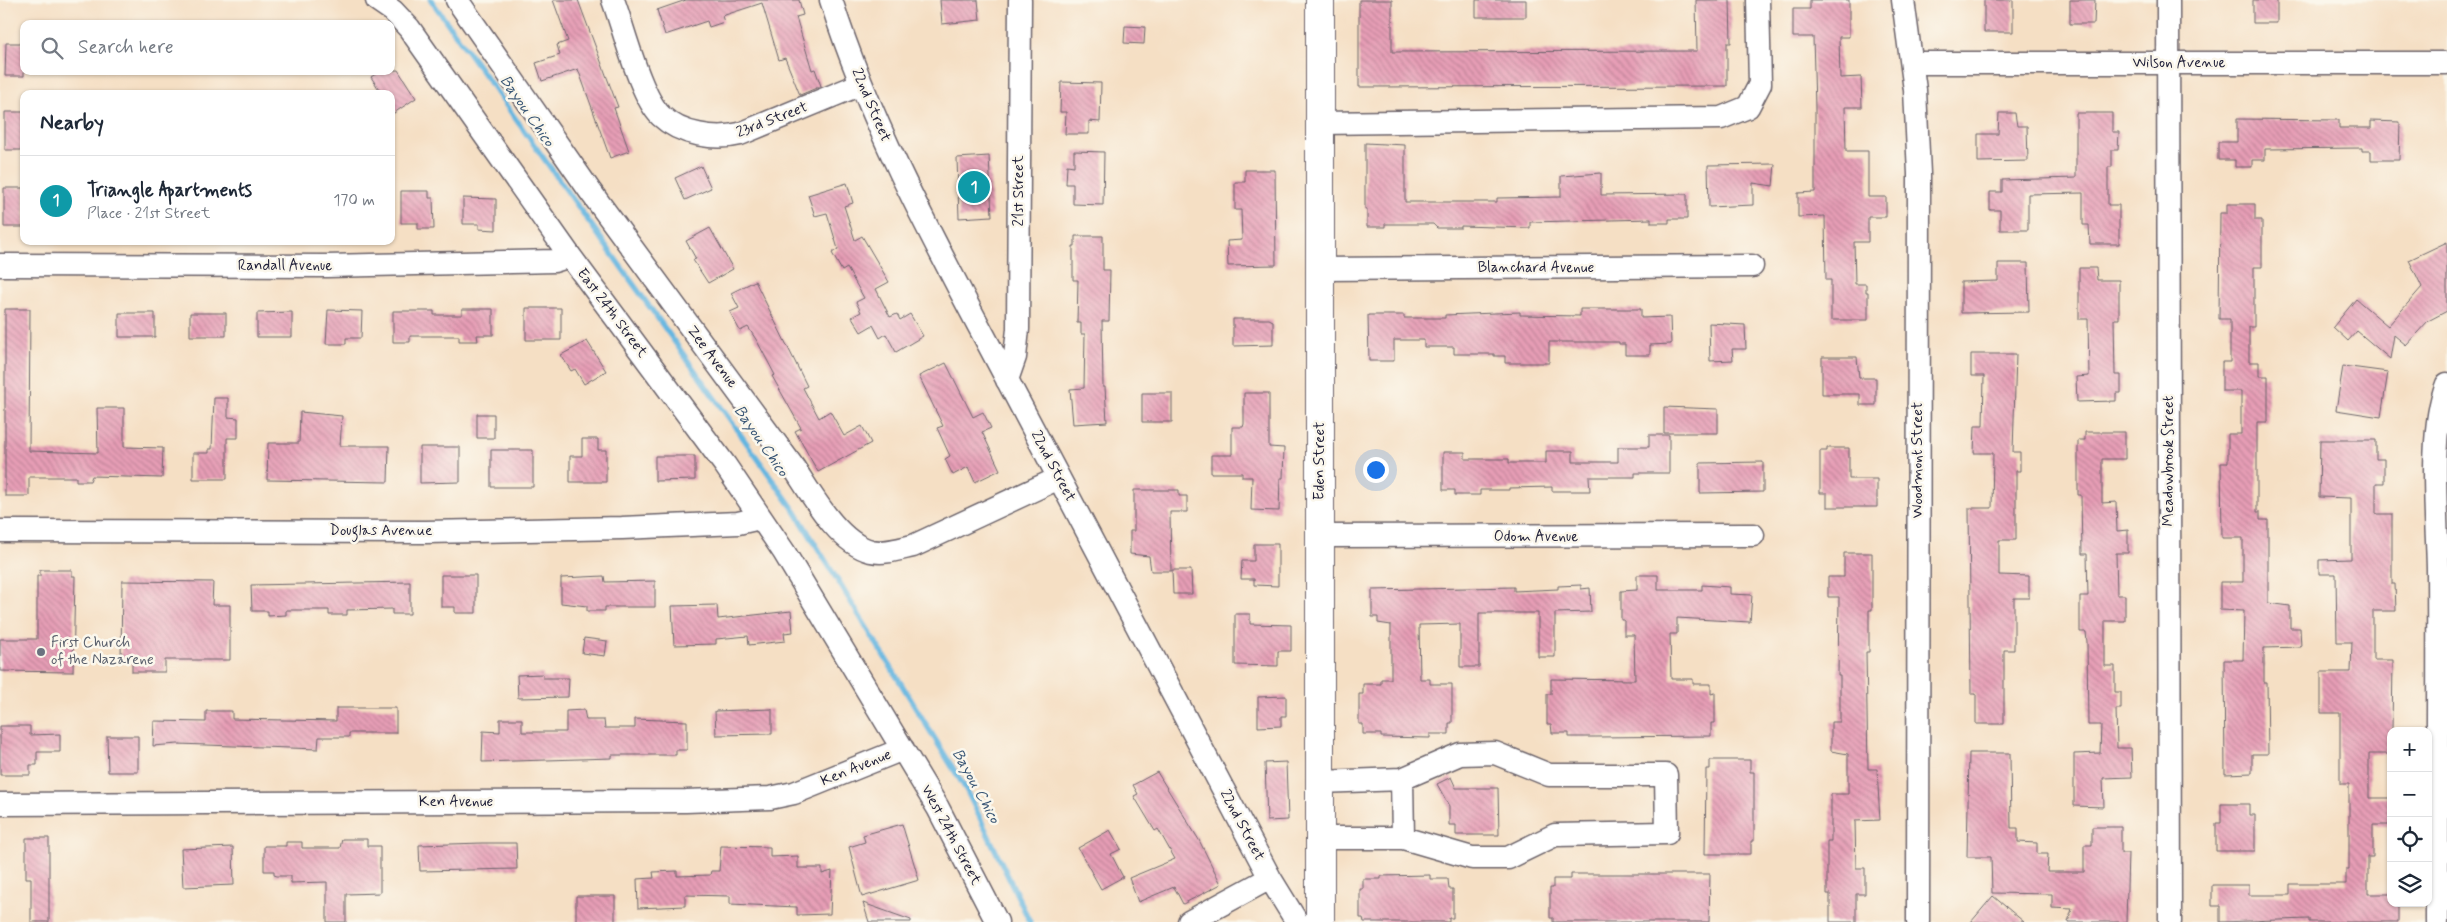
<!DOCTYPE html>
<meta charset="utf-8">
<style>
:root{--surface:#fff;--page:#f6f6f7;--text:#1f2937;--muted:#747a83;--line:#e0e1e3;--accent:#ea580c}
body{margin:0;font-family:Mynerve,sans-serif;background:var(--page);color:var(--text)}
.controls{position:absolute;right:15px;bottom:15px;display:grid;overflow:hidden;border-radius:10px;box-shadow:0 1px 4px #0004}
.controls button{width:45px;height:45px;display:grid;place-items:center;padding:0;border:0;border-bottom:1px solid var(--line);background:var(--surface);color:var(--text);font:25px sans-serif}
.you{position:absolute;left:1375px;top:469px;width:18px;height:18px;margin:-12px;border:4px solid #fff;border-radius:50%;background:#1a73e8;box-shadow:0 0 0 8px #1a73e833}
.badge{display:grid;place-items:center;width:32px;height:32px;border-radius:50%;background:var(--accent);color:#fff;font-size:16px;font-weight:700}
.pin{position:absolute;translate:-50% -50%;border:2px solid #fff;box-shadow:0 1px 5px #0006}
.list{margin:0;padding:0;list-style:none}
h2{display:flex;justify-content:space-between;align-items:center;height:65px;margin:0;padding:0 20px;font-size:21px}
h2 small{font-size:16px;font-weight:400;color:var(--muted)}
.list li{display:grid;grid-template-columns:32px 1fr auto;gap:15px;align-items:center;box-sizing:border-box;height:90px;padding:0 20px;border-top:1px solid var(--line)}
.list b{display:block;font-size:19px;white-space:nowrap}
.list p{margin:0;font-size:16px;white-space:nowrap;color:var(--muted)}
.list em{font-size:16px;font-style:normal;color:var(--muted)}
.icon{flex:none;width:28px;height:28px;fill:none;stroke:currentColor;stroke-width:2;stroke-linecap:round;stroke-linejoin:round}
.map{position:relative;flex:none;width:2447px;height:922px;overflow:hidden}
.search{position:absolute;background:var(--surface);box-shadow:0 1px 4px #0004;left:20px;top:20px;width:375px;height:55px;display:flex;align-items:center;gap:12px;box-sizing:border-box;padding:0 18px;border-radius:10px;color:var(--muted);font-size:19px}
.panel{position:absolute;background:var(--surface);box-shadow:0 1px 4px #0004;left:20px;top:90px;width:375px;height:155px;border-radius:10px}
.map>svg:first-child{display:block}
</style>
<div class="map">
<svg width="2447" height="922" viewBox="0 0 2447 922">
<defs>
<pattern id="building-back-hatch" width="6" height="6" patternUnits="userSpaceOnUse" patternTransform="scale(1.25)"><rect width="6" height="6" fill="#e79eb6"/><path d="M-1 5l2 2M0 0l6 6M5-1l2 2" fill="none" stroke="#bb8095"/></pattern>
</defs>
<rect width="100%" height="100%" fill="#fbf7ec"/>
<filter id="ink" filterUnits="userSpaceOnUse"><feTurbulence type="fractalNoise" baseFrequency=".02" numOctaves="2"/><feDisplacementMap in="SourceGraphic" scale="10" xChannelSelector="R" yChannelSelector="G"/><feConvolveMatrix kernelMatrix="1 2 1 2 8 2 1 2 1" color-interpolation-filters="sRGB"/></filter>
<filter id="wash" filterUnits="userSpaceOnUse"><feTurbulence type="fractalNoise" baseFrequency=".0096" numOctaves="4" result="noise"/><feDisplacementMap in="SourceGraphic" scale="20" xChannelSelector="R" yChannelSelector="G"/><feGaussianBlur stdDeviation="1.12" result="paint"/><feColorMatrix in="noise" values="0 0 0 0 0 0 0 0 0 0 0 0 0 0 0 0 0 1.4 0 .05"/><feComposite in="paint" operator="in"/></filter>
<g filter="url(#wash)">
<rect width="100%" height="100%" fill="#f5dfc4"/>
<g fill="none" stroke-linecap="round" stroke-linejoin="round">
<path stroke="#65b6e0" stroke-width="5.5" d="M431,0L795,511L967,791L1030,922"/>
</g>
<g id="blocks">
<path fill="url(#building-back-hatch)" d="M553,0H578L618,107L614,108L629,151L610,158L578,69L542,81L536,63L560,55L557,45L568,41Z
M686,0H799L803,15L796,17L812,70L815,69L821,86L800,95L785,58L779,60L762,3L722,16L724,22L709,27L707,21L665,35L657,10Z
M940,0H978L980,20L942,24Z
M1359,0H1392V52L1697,51L1696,0H1730L1731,43H1727V86L1359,87Z
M1476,0H1526V17H1476Z
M1810,0H1849V37H1839L1840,78L1861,77L1862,107H1845L1846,151H1868V197H1886V217H1868V242H1854L1855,284H1866V292H1868V320H1831V280H1826L1825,216L1798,217V193L1815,192V107L1813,37H1793V9H1810Z
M1984,0H2013V32H1984Z
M2070,0H2095L2094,24H2070Z
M2253,0H2277V23H2253Z
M1125,26L1145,27L1144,44L1124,43Z
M6,43H24V76H5Z
M398,70L416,98L391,115V94H382L371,77L380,71Z
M1061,82L1101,83L1100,122L1089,121V134H1065L1066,112H1060Z
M5,112H24V150H5Z
M1999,113H2015L2017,126H2027L2028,161L1978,162V134H1998Z
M2076,113H2112V132H2119L2118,150H2112V167H2108V205H2119V244H2090L2089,225H2083V193L2028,194V230H2000V210H1990V192H2002V180L2076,178Z
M2237,119L2339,120V128H2371V121L2400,122L2399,160H2371V151H2362V148L2265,149V160H2252V167H2235V160H2218V142H2237Z
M1365,143L1405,145V202H1497V198L1561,197V176L1601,173V195L1687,194V219H1669V223H1651V219L1530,222V228L1461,226V228H1437L1433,224H1385V227H1367V209H1365Z
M1074,151L1104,152L1103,205L1073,204V184H1066L1067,165L1074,166Z
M989,156L992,216L959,218L957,158Z
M1775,164L1773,186L1753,183V205L1709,207L1708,165Z
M701,166L711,188L685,200L675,178Z
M1245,170H1275L1276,265L1228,266L1227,241L1242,240L1241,210H1235V182H1245Z
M847,183L853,203L844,206L855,240L862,236L889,282L876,289L890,317L897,314L900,320L910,314L923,336L896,352L886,334L880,338L873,325L861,332L852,317L861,312L856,302L864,298L847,268L842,271L832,253L838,249L827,213L815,216L808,195Z
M4,188H24V227H4Z
M401,191H429V198H433L434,229H418V223H401Z
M463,198L496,199V230L479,229V224H463Z
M2227,204H2255V220H2262V267H2254V327H2249V362H2259V376H2268V422H2257V512H2260V520H2268V603L2290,606V628H2300L2301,647L2264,648V682H2267L2268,754H2252V773L2225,774L2224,660H2243L2244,611L2220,610V582H2243V538H2222L2221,463H2228V434H2241V391H2222V362H2230V319H2219L2220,213H2227Z
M710,228L733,269L708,283L693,260L696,259L686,241Z
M1075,236H1103V270H1110L1109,321H1102L1103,387H1105L1107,422L1073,424L1070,389L1084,388L1085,334H1081V323H1077L1078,280H1073V246H1075Z
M2447,242V311L2428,321L2406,345L2394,335L2390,359L2357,331L2348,341L2333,327L2356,299L2388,326L2422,287L2409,260Z
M1998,263H2028L2029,312L1961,313V282L1998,281Z
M2079,268H2096L2097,280H2119V319H2114L2115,375H2121V393H2116V401L2077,402L2076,377L2089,376L2088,319H2079Z
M755,281L807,386L803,388L819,418L830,411L844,436L862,426L871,443L818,472L795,431L801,428L772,376L775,375L757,341L748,327L740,331L730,312L739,308L731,293Z
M526,308H561V340H526Z
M5,309H30L29,451L98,453L97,408H124V447L163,448L162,478L92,476L90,481H76V477H29V496H5Z
M462,309H493V335H477L478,341H459V336H410V342H393V311H434V315H462Z
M1580,309H1641V318L1670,317L1671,344L1650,345V355H1625V344H1619V342H1549V363H1505V356H1494V354H1454V347H1424V340H1394V361H1369L1368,315H1404V318H1445V315L1520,312V315L1580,316Z
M328,310L362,311L361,338H346V344H326Z
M292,312V337H257V313Z
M119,313H155V337H119Z
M190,313H226V336H190Z
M1233,319H1269L1273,321V345L1233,346Z
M1709,323L1745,325L1746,349H1732L1733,360L1710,361Z
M587,341L606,371L584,384L575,369L571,371L561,355Z
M1971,354H2016L2013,452H2020V471H2016V540H1999V575L2029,576V598H2014V650H2004V724H1976V694H1971L1969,508H1992L1993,453H1974L1975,426H1983L1984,376H1971Z
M1822,357H1857L1859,378H1876V405H1860V394H1822Z
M946,363L973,417L983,412L991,428L982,432L1000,470L975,482L968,467L953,475L945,459L950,456L937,428L943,426L919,376Z
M2343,366L2388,372L2381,417L2336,410Z
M1142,393H1172V422H1142Z
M1244,393H1269V447L1284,448L1283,478H1280L1279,511L1251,510L1252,477H1242V473H1211V455H1232V427H1243L1244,424Z
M214,398H228V417L238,418V438H227V479H193V453H209V449H212Z
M1664,407L1718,409V433H1664Z
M300,412L342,416L340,446H389L388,482L267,480L268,443H299Z
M477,414H494V438H477Z
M2085,432H2125V459H2102V503L2116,502L2117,531L2128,530V553H2116L2117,595H2125V621H2105V666H2115V692H2121V709H2116L2117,748H2131L2132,777L2103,778L2104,807L2074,806V754L2100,753L2101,725H2088L2087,642L2086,632H2080V596H2088L2087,554H2082L2081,495H2078V440H2085Z
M1649,435H1669V473H1635V477H1589L1590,491H1552V487L1509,488V490H1480V495H1455V490H1443V452H1465V459H1509V463H1546V451H1573V462H1618V447H1649Z
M582,439H598V450H606V482H570V456H582Z
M2320,440H2376V459H2384V483H2376V514H2392V584H2395L2396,611H2373V660H2393L2392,731L2391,754H2369V798H2391V825H2373V857H2368V894H2391V903H2398V922H2309V919L2220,922V906H2212V885H2249V895H2290V884H2346V870H2349V784H2340V713H2321V672H2351L2352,642H2337L2336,574H2319V560L2351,559V498L2319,497Z
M420,447H460V482L420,483Z
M1827,448H1849V479H1877V507H1827V493H1820V451H1827Z
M491,450H533V487H491Z
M655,456H695V480L655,481Z
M1763,462V492L1700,493V463Z
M1134,490H1179V496H1187V512H1170L1171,571H1151L1149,556L1130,554V531H1134Z
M1254,544H1278V586L1254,585V579H1241L1242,561H1254Z
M1844,553H1872V610H1869V652H1866L1868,769H1877L1880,820L1855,821L1856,868H1865V894H1856V922H1830V894H1827V841H1831V794H1848V754L1831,751V722H1840V676H1838L1839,597H1828V577H1844Z
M40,570H72V576H75L73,672L0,671V639H37V576H40Z
M1172,570H1191L1192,594H1173Z
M441,575H476V613H455V607H441Z
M1637,575H1658V590H1702V585L1730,587V594L1752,595L1750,622L1677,618V634H1670L1671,679H1693V684H1711V694L1715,693V723H1711V736L1595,737H1569V733H1552L1551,724H1547V694H1551V679L1635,680L1634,635H1624V620H1621V591L1637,590Z
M604,576L605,582L655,581V607H605V611H587V606L561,603V578Z
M122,581L213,582L212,605H230V660H165V672H132V660H121Z
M410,582V614H392V609L347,610V615H329V610H286V615L268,616V611H252L251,585Z
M1581,585V589L1590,588L1591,612L1555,613V657H1538V613H1479V667H1460V624L1419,625L1420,679H1430V684H1452V723H1449V734H1430V738L1381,737V734H1363V724H1359V694H1363V684H1381V679H1391V625L1378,623V617H1372V590L1514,587V591L1558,589V586Z
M717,605L718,619L791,611L793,632L784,633L785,641L749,645L748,636L716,639V644L674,645L672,606Z
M1235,614H1250V624L1291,625V651H1278V666L1235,665Z
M584,638L607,641L605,656L582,653Z
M543,674V678H569L568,697L518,698L517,675Z
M1286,696V716H1281V726L1258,727V697Z
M336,708H396V733H349V737H319L318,749L178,744L153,746L154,721L206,722V711H232V719L336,721Z
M772,709V734L716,735L715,711Z
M584,710L586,720H604L605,728H635V719L687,721V750H676V755H612V758L482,762L483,731L500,732V719H522V732H566V711Z
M0,726H30V735L60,734V752H37V765H30V775H0Z
M107,736H138V772H108Z
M1969,753H2010L2011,828H2018V842L2037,843V854H2048L2047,872H2084V845H2092V827H2121V853H2128L2126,922H2068L2072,909L2052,908V894L1992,893L1991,857H1967Z
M1710,760H1750V772H1754V841H1751V854H1705L1706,769H1710Z
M1286,762L1288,820L1267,821L1265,763Z
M1157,772L1199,840L1221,884L1183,904L1174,887L1138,902L1129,878L1175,859L1158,829L1155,831L1134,796L1138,794L1133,785Z
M1451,777L1456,788H1498L1499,835H1456V825H1449V806L1437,784Z
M2221,804H2249V815H2255V851H2216V823H2221Z
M902,824L919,880L862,897L849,847L865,842L863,835Z
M1110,830L1121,849L1111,854L1123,877L1101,889L1078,848Z
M26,838H49V922H31V878H26Z
M342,839H367V846H380V893L346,894V922H327V882L291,883V876H277L274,875V871H264V846H286V842H302V848H340Z
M482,843H516L517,869L420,871L419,845Z
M721,846L770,847V857L798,856V868H822V874L832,871L830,914L797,915V907L730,904V896L685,895V906L638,908L637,879L654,878L653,872L677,871V876L710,875L711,871H719Z
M233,847L234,885L183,887L181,849Z
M1571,874H1710L1709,922H1553V918H1550V888H1553V879H1571Z
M1430,875V879H1448L1449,889H1453V918H1449V922H1364L1363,918H1360V889H1363V879H1381V876Z
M576,896H615V922H576Z
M1993,896L2024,922H1971Z
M863,903L911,920V922H869Z"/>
</g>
</g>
<g filter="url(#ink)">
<use href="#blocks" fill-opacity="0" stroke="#6c646b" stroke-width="1"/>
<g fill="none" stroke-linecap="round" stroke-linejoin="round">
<defs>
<path id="minor" d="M377,0L393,11L409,28L570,256L725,465L784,552L938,808L997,922
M457,0L590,191L794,468C812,495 838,543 871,551C885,554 899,549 913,546L1059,478
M613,0C624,29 640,96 661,116C681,135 716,140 740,134L861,84
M831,0C874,136 946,263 1012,389C1098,552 1184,715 1270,878L1297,922
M1903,0L1915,90L1919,174L1918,922
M2168,0L2170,922
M1912,63H2447
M1320,123L1721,118L1748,107L1760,84L1758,0
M0,265L327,266L554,261L570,256
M1320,269L1752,266
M1007,380L1015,357L1018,329L1020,0
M0,531L426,532L622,528L738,523L760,518
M1320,536L1753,535
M1402,779L1403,838
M0,804L686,801L770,798L794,793L903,749
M1320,838H1403L1472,858H1508L1555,835L1667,833L1666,775H1549L1495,753L1460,754L1402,779L1320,782
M1189,922L1270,878
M2437,922C2437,804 2439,687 2438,569C2437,517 2428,432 2447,384"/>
<path id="tertiary" d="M1320,0V922"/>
</defs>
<use href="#minor" stroke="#6c646b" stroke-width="25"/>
<use href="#tertiary" stroke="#6c646b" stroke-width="30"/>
<use href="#minor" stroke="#fff" stroke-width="22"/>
<use href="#tertiary" stroke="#fff" stroke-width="28"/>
</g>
</g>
<circle fill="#6b7280" stroke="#fbf7ec" stroke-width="2" cx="41" cy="652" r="5"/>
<g text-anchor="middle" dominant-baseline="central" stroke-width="5" stroke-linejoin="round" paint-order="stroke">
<g font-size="15" fill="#22223b" stroke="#fbf7ec">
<text x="2179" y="63">Wilson Avenue</text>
<text transform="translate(871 105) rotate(67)">22nd Street</text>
<text transform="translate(772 120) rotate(-21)">23rd Street</text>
<text transform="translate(1019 191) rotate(-90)">21st Street</text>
<text x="285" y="266">Randall Avenue</text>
<text x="1536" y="268">Blanchard Avenue</text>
<text transform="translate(612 313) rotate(53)">East 24th Street</text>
<text transform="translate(712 357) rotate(53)">Zee Avenue</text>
<text transform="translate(1918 460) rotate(-90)">Woodmont Street</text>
<text transform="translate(1320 461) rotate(-90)">Eden Street</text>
<text transform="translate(2169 461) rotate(-90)">Meadowbrook Street</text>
<text transform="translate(1053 466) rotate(62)">22nd Street</text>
<text x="381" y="531">Douglas Avenue</text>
<text x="1536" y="537">Odom Avenue</text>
<text transform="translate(856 768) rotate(-22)">Ken Avenue</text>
<text x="456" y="802">Ken Avenue</text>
<text transform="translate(1242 825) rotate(62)">22nd Street</text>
<text transform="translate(951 835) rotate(62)">West 24th Street</text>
</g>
<g font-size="15" fill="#5b616d" stroke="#fbf7ec" text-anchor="start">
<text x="51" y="643">First Church<tspan x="51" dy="17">of the Nazarene</tspan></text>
</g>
<g font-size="16" font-style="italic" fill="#395675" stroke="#fbf7ec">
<text transform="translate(527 111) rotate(55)">Bayou Chico</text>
<text transform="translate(761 441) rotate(55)">Bayou Chico</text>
<text transform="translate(976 786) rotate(61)">Bayou Chico</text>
</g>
</g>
</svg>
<div class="controls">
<button>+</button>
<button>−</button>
<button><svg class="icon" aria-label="locate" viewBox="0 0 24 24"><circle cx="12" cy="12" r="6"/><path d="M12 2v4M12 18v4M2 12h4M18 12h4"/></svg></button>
<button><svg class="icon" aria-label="layers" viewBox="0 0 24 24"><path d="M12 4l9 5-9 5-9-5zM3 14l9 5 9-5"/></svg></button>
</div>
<div class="you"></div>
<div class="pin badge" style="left:974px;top:187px;background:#0f9aa8">1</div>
<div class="search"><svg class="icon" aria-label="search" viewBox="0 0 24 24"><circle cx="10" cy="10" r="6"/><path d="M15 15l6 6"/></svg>Search here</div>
<section class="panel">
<h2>Nearby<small></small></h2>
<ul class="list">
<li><span class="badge" style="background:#0f9aa8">1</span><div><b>Triangle Apartments</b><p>Place · 21st Street</p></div><em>170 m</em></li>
</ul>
</section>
</div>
